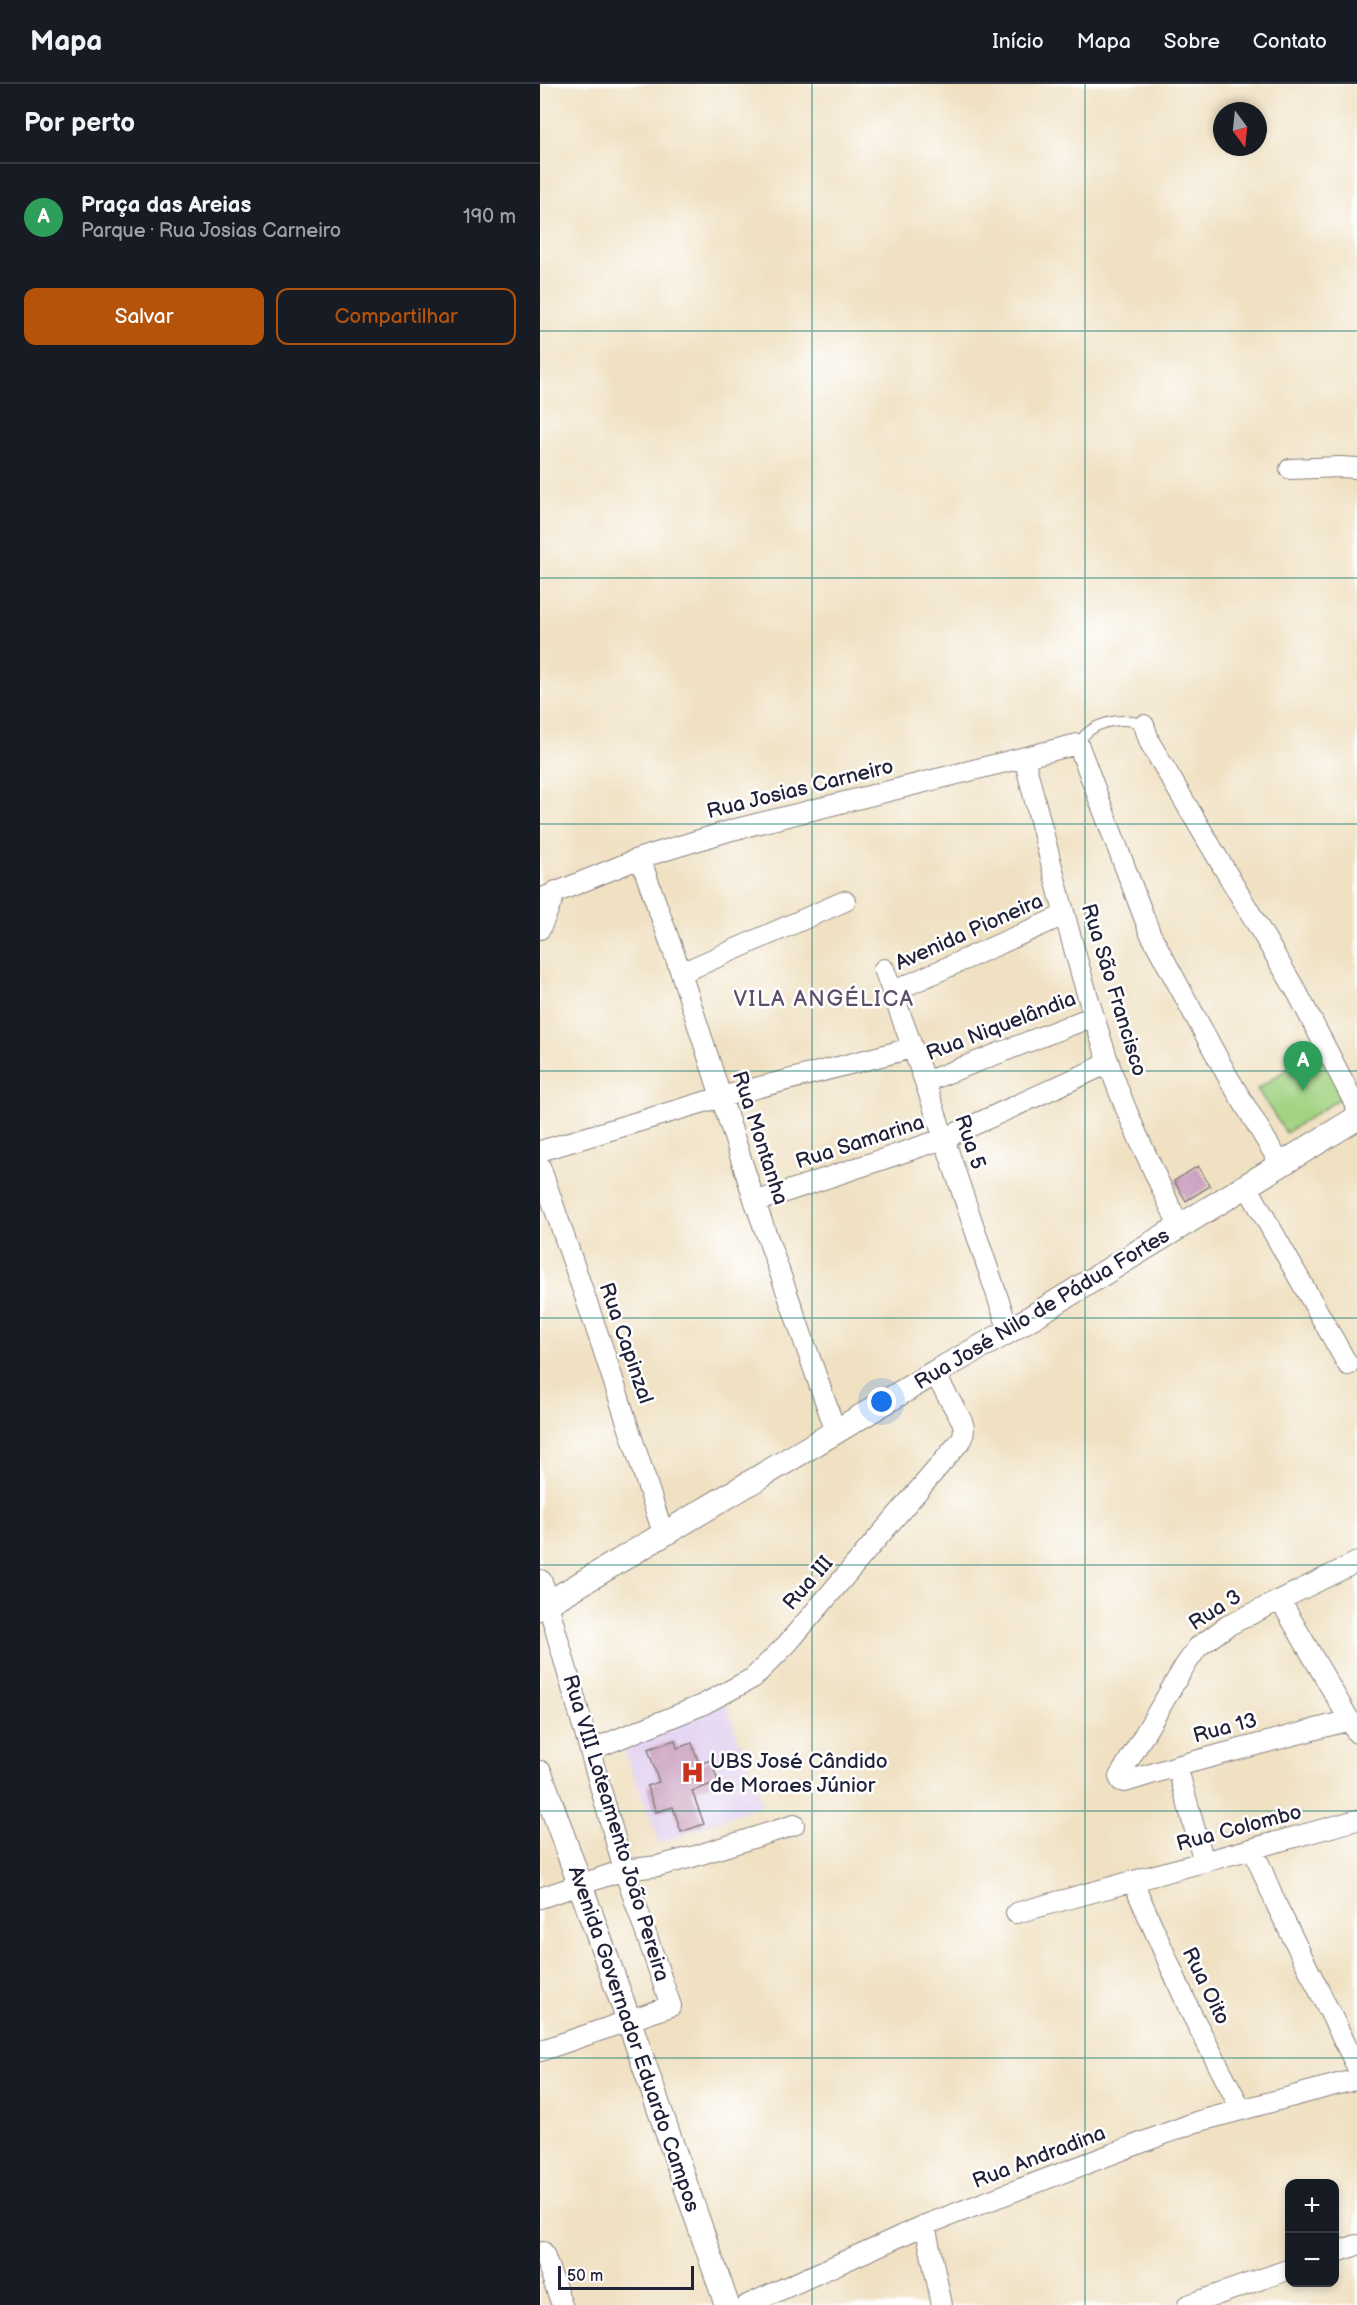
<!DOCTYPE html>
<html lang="pt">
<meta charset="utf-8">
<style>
:root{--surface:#171b24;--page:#20242c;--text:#f1f3f6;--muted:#9ea1a6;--line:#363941;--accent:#b45309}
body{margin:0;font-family:"Balsamiq Sans",sans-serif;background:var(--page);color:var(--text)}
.controls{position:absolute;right:18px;bottom:18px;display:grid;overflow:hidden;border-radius:12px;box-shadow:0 3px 9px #0003}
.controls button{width:54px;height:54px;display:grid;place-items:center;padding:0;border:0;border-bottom:2px solid var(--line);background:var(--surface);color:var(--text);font:30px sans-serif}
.compass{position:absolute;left:673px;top:18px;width:54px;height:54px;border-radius:50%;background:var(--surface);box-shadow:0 3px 9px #0003;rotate:165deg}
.scale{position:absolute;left:18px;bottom:15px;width:136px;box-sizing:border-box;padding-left:6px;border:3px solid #22223b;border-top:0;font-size:16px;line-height:21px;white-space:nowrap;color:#22223b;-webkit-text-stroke:4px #fff;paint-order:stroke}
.you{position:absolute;left:342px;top:1318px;width:21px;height:21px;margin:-15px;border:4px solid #fff;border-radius:50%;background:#1a73e8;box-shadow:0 0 0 9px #1a73e833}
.badge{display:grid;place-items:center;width:39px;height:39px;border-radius:50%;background:var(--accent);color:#fff;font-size:20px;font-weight:700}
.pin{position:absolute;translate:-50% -50px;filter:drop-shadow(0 2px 3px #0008)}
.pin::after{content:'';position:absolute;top:32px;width:21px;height:18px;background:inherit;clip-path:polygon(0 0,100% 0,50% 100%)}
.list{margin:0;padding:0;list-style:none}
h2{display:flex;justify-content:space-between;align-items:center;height:78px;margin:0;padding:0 24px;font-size:26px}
h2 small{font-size:20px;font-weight:400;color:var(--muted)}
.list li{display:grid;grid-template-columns:39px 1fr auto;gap:18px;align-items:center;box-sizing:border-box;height:108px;padding:0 24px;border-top:2px solid var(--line)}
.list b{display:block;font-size:22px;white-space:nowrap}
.list p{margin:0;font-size:20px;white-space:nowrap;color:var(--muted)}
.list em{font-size:20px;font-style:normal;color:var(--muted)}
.actions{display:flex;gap:12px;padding:18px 24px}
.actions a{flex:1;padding:14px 0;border:2px solid var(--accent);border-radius:12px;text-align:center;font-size:21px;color:var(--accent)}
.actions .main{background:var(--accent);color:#fff}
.map{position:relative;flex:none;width:817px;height:2221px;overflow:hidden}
header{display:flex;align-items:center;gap:36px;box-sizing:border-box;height:84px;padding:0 30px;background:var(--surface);border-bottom:2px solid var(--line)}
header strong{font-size:28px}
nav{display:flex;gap:33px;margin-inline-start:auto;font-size:21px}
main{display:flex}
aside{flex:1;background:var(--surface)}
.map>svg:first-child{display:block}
</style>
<header>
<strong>Mapa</strong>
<nav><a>Início</a><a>Mapa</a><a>Sobre</a><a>Contato</a></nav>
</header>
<main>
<aside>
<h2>Por perto<small></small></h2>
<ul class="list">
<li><span class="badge" style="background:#2e9e5b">A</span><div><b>Praça das Areias</b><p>Parque · Rua Josias Carneiro</p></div><em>190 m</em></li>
</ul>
<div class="actions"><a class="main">Salvar</a><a>Compartilhar</a></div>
</aside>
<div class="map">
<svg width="817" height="2221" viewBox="0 0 817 2221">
<rect width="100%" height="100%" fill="#fff"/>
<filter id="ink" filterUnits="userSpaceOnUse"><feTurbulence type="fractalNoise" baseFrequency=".0167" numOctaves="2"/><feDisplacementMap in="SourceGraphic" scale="12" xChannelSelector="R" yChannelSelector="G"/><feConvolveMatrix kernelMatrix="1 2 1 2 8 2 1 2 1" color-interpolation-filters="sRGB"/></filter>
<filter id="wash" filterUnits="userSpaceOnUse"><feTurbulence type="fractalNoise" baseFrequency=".008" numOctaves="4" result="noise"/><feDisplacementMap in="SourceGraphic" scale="24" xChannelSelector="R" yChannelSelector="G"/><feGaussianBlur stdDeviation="1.35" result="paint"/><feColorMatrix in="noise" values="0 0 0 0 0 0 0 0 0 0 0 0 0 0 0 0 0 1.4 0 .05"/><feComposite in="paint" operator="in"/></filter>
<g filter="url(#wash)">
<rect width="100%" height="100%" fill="#f0e1c3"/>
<path fill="#e4d3f1" d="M185,1619L223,1720L120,1759L81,1659Z"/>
<path fill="#a2d382" stroke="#627a5e" stroke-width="1.5" d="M779,964L808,1009L746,1049L717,1005Z"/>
<g id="blocks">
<path fill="#caa0c0" d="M658,1082L670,1102L646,1117L634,1097Z
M135,1656L137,1664L152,1659L159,1680L171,1676L178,1698L152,1707L164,1740L141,1748L133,1723L116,1728L107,1702L119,1698L108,1665Z"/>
</g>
</g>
<g filter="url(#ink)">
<use href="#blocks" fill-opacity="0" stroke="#89827f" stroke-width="1.5"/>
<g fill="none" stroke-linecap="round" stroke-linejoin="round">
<defs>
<path id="service" d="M538,660C550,638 582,631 604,641"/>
<path id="minor" d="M750,385L800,383L817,384
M604,641L610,659L758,910L817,1024
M484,674C510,775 535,877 568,977C587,1034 615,1089 640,1144
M100,774L141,889L215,1118L296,1348
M0,815L100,774L192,746L538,660L610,849L688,993L741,1081
M0,845L16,807
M344,885L385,998L469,1247
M141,889L305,817
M352,908L524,831
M385,998L554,932
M0,1067L181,1013L372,964
M0,1082L62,1262L124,1452
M707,1102L808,1281
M215,1118L403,1055L569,979
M740,1516L817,1649
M810,1636L637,1682L585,1698L581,1697L579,1693L644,1583L658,1563L687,1542L817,1478
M51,1666L162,1621L213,1594L247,1560L423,1354L424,1344L422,1337L394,1289
M637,1682L664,1778
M713,1765L737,1822L817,1983
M593,1798L650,1927L701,2025
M0,1814L84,1786L118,1782L152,1773L254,1741
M476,1829L817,1736
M0,1967L131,1922L84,1786L8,1520
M385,2141L402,2221
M3,2168L22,2221
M794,2169L817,2161
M207,2221L385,2141L656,2038L817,1995
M648,2221L750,2185"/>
<path id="tertiary" d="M0,1498L8,1520
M0,1524L394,1289L469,1247L817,1034
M0,1689L89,1937L187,2221"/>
</defs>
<use href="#service" stroke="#89827f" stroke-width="11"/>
<use href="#minor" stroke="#89827f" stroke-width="22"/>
<use href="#tertiary" stroke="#89827f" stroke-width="26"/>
<use href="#service" stroke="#fff" stroke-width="9"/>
<use href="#minor" stroke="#fff" stroke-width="20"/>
<use href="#tertiary" stroke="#fff" stroke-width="24"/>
</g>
</g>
<path fill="none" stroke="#0f766e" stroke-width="1.5" stroke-opacity="0.55" d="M272,0V2221M545,0V2221M0,247H817M0,494H817M0,740H817M0,987H817M0,1234H817M0,1481H817M0,1727H817M0,1974H817"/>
<defs>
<symbol id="hospital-bare" viewBox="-9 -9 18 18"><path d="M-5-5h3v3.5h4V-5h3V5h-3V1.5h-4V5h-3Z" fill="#c8321e" stroke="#fff" stroke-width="2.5" paint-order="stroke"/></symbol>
</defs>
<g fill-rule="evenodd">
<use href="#hospital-bare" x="136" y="1672" width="33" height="33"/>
</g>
<g text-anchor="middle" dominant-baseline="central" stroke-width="5" stroke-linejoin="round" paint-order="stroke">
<g font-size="21" fill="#22223b" stroke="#fff">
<text transform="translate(260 705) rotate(-14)">Rua Josias Carneiro</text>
<text transform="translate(429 848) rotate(-24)">Avenida Pioneira</text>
<text transform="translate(574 906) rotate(73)">Rua São Francisco</text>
<text transform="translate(461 942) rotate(-21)">Rua Niquelândia</text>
<text transform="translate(220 1054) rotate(72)">Rua Montanha</text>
<text transform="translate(320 1058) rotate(-18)">Rua Samarina</text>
<text transform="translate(430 1058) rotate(71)">Rua 5</text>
<text transform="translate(502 1225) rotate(-31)">Rua José Nilo de Pádua Fortes</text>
<text transform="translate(86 1259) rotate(71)">Rua Capinzal</text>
<text transform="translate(268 1499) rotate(-49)">Rua III</text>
<text transform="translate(675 1526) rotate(-33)">Rua 3</text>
<text transform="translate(685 1644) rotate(-15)">Rua 13</text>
<text transform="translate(76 1744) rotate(73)">Rua VIII Loteamento João Pereira</text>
<text transform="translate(699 1744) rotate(-15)">Rua Colombo</text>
<text transform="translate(666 1902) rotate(64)">Rua Oito</text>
<text transform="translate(94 1955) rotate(71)">Avenida Governador Eduardo Campos</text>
<text transform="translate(499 2073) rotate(-21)">Rua Andradina</text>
</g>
<g font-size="21" fill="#22223b" stroke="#fff" text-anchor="start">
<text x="170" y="1677">UBS José Cândido<tspan x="170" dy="24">de Moraes Júnior</tspan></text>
</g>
<g font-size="22" letter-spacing="1.5" fill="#5d4e6a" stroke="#fff">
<text x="284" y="915">VILA ANGÉLICA</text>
</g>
</g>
</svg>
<div class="controls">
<button>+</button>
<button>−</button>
</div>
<svg class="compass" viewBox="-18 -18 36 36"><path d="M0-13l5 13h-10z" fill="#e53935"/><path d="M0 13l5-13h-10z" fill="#9ea1a6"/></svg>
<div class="scale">50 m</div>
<div class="you"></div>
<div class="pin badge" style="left:763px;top:1007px;background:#2e9e5b">A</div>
</div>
</main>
